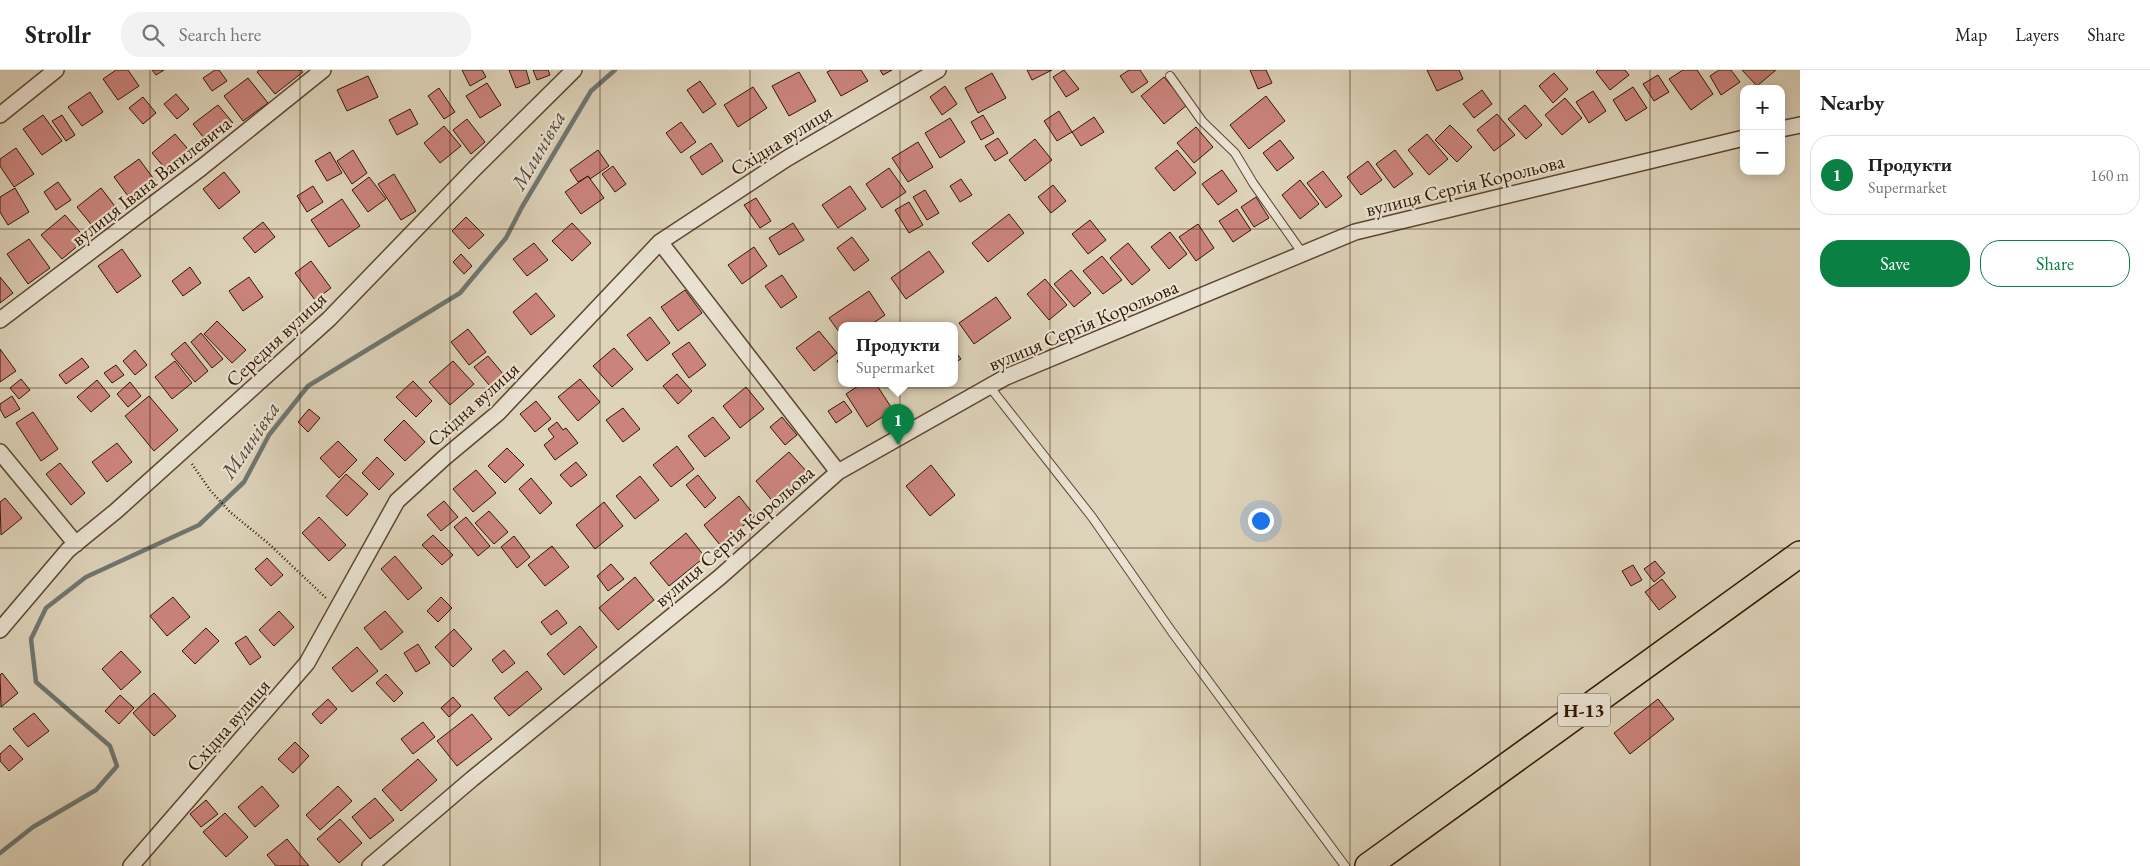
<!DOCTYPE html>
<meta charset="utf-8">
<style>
:root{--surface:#fff;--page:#f2f2f2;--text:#222;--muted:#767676;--line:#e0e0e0;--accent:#0b8043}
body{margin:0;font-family:"EB Garamond",serif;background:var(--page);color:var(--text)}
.controls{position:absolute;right:15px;top:15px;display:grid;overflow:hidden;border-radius:10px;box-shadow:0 2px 12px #0003}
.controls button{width:45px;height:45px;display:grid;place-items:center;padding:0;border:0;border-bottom:1px solid var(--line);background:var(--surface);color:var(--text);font:25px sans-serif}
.you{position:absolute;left:1260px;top:450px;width:18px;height:18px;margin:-12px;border:4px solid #fff;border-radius:50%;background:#1a73e8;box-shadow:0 0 0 8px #1a73e833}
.badge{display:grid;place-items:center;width:32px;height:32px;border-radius:50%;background:var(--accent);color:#fff;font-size:16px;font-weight:700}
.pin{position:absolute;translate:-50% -41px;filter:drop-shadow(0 1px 2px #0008)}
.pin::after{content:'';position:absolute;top:26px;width:18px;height:15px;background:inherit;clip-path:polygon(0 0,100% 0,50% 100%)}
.popup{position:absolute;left:838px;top:252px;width:120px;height:65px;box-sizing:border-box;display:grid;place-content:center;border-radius:10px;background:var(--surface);filter:drop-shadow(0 1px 4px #0005);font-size:16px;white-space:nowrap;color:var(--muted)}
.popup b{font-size:19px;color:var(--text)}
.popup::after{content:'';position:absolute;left:50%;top:100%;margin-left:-10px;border:10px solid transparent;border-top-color:var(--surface)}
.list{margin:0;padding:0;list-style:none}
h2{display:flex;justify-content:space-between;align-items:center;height:65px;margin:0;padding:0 20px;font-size:21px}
h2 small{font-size:16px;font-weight:400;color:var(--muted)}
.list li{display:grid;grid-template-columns:32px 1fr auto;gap:15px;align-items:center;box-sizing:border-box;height:80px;margin:0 10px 10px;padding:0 10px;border:1px solid var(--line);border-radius:20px}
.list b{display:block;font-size:19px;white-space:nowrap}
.list p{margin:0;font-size:16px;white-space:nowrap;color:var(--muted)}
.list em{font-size:16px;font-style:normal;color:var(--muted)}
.actions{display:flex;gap:10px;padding:15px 20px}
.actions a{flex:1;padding:11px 0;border:1px solid var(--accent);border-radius:20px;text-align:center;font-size:18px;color:var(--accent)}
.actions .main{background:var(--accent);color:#fff}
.icon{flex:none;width:28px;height:28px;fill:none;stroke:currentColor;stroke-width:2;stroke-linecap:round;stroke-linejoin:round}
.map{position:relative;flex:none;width:1800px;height:796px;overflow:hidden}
header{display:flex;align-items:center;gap:30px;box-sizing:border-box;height:70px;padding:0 25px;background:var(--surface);border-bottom:1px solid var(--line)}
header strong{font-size:24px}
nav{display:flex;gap:28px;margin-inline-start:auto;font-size:18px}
.search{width:350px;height:45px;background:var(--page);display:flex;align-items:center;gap:12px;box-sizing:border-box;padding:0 18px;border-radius:20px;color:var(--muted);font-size:19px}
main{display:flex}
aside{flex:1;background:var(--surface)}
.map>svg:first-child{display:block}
</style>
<header>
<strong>Strollr</strong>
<div class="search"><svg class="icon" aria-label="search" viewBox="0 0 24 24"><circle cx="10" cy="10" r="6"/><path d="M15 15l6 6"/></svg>Search here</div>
<nav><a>Map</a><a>Layers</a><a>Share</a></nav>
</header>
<main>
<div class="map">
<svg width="1800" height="796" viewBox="0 0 1800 796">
<rect width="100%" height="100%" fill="#ded4bb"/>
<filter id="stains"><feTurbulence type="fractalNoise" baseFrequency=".004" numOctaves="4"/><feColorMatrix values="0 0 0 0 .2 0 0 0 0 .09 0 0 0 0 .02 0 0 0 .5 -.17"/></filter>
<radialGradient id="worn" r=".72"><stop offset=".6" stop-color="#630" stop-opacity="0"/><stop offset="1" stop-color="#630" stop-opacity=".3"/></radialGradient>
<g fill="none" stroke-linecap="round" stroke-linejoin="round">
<path stroke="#6f7671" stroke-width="4.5" d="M0,783L33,757L96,720L117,696L110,676L36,612L31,569L46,538L86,507L199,455L244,412L269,365L308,316L460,223L506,168L522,137L591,21L615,0"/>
</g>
<path fill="#cb847d" stroke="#321700" d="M116,0H128L139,16L118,30L103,9Z
M152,0H164L156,5Z
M215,0H219L227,11L212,21L203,8Z
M259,0H301L303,2L275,24L257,2Z
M462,0H482L486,7L470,16Z
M509,0H526L530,13L516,18Z
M533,0H548L550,5L537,10Z
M831,0H861L868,11L841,26L827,2Z
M880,0H892L883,5Z
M1027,0H1052L1032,10Z
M1064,0L1079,19L1066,27L1053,7Z
M1129,0H1140L1148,12L1132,23L1120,6Z
M1250,0H1266L1272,13L1258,19Z
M1427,0H1459L1463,9L1437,21Z
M1598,0H1625L1629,5L1610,20L1596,2Z
M1683,0H1697L1713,24L1691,40L1669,9Z
M1719,0H1731L1740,12L1721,25L1710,6Z
M1742,0H1776L1757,16Z
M799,2L816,31L789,46L772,16Z
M992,3L1006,28L978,43L965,18Z
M1554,3L1568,19L1553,33L1539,16Z
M1658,5L1669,22L1654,31L1643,14Z
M368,6L378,27L347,41L337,20Z
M1164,7L1187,35L1164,54L1141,26Z
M248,8L268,33L243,51L224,26Z
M700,11L716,34L703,43L687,20Z
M487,13L501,35L480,48L466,26Z
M945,16L957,34L942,45L930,27Z
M753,17L767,38L738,57L724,35Z
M1633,17L1647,38L1626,51L1613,30Z
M439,18L455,42L444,49L428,26Z
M1482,20L1492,34L1474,48L1463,34Z
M1593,21L1606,41L1589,53L1576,32Z
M90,22L103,42L82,56L68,37Z
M176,24L189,39L177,49L164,34Z
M1266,26L1285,51L1249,79L1230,55Z
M143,27L156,43L143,54L129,38Z
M1565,28L1582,48L1562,65L1545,45Z
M218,35L233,53L207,72L193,54Z
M1525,35L1542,55L1526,69L1508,49Z
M410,39L418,54L397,65L389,50Z
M1059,41L1072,62L1057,71L1044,51Z
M1497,44L1515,65L1494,81L1477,60Z
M43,45L62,71L42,85L23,59Z
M62,45L75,65L66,71L52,51Z
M983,45L994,63L981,70L971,52Z
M1094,47L1104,62L1081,76L1072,62Z
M950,48L965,72L940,88L925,63Z
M467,49L485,72L471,84L453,60Z
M681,52L696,72L681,83L666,63Z
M1450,55L1472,77L1457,92L1435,70Z
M444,56L461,76L440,93L424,73Z
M1196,57L1213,77L1194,93L1177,73Z
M175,64L193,85L170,104L152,83Z
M1427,64L1448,89L1429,105L1408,80Z
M998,68L1008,83L995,91L985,76Z
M1035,69L1052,90L1025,111L1009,90Z
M1280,70L1294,88L1277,101L1263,83Z
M918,72L933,97L908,112L892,88Z
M711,73L723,91L702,105L690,87Z
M16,78L34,104L14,117L0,96V89Z
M353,80L367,103L352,114L337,91Z
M598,80L609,96L590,109L588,106L578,112L570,100Z
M1177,80L1196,103L1174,121L1155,98Z
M1395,80L1413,104L1394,118L1376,94Z
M330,82L342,103L327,111L315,91Z
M139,89L156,112L131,130L114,107Z
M1368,91L1382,110L1361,125L1347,107Z
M613,96L626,114L615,122L602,104Z
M889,98L906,122L882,138L866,114Z
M1222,100L1237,121L1218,135L1202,114Z
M1323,101L1342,126L1326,138L1307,113Z
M224,102L240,122L219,139L203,119Z
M394,104L416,141L401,150L378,114Z
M588,106L604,128L581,144L565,122Z
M369,107L386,129L368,142L352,120Z
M961,109L972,125L960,132L950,116Z
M1300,110L1319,134L1300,149L1282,125Z
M58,112L71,130L56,140L44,122Z
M1053,115L1066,131L1051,143L1038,127Z
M313,116L323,132L307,142L297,126Z
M850,116L866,139L838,158L822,135Z
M15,118L29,142L8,155L0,142V127Z
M101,118L117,139L94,158L77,137Z
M925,120L939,143L927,150L913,127Z
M1256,127L1269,148L1254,157L1241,137Z
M756,128L771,151L760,158L744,135Z
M342,129L360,156L329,177L311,150Z
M909,132L923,155L909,163L895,140Z
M1237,139L1251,160L1233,172L1219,151Z
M1009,144L1024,163L988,192L972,173Z
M65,145L86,169L62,189L41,165Z
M466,147L484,165L469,179L452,161Z
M1090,150L1106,170L1088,184L1072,164Z
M263,152L275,167L255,183L243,168Z
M572,153L591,173L572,191L552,171Z
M793,153L804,170L779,185L769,168Z
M1198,154L1214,178L1196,191L1179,167Z
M1170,162L1187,184L1169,199L1151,177Z
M852,167L869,190L854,201L837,178Z
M29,169L50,198L28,214L7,184Z
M534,173L548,190L527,206L513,189Z
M1128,173L1150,200L1132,215L1110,188Z
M754,177L767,196L742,214L728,195Z
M122,179L141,206L117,223L98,196Z
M929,181L944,202L906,229L891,208Z
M461,184L472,196L464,204L453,192Z
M1102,186L1122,210L1103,224L1083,201Z
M311,191L331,218L315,230L295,203Z
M190,197L201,213L183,226L172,211Z
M1071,200L1091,223L1074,237L1054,214Z
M782,205L797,227L781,238L765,216Z
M0,207L13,223L0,233Z
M249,207L263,227L243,241L229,221Z
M1045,209L1067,235L1049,250L1027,224Z
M685,220L702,243L678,261L661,237Z
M869,221L885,245L869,256H842V266L829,248Z
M536,223L555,246L531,265L513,242Z
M996,227L1011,248L974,274L959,253Z
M650,247L670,273L647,291L627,265Z
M217,251L246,280L232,293L204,264Z
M468,259L486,282L469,295L451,272Z
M819,261L837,283L814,301L796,278Z
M201,263L223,289L212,298L191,272Z
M185,272L208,301L195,312L171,284Z
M689,272L706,295L689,308L672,284Z
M614,278L633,299L612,317L593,296Z
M0,279L16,301L0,312Z
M135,280L147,295L135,305L123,291Z
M954,280L961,289L954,293Z
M488,286L504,305L490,316L474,297Z
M842,287V298L837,291Z
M82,288L89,297L66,314L59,305Z
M175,291L192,313L172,329L155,307Z
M453,291L474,314L450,335L429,312Z
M116,295L124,305L112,313L104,303Z
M677,304L692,321L678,334L663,316Z
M21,309L30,320L19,329L10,318Z
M580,309L600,332L578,351L558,327Z
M97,310L110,326L91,342L77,327Z
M413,311L432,331L416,347L396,327Z
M130,312L141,326L128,337L117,324Z
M861,314H876L893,340L867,357L846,324Z
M746,317L764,339L740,358L723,336Z
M12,326L20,339L5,348L0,339V334Z
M149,326L178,360L154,381L125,346Z
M536,331L551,349L535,362L520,344Z
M844,331L852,342L836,353L828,341Z
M623,338L640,359L623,372L606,350Z
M309,339L320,348L308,362L298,352Z
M33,342L58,379L41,391L16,353Z
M713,347L730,368L705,387L688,366Z
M782,347L797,365L785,375L770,357Z
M404,350L425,372L405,391L384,370Z
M557,352L563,360L566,358L578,373L555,390L544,375L554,367L548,359Z
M338,371L357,390L339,408L320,388Z
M117,373L132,392L107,412L92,392Z
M677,376L694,399L671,417L653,395Z
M507,378L524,395L505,413L488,396Z
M789,382L808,403L774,433L756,411Z
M377,387L394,404L379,420L362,403Z
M576,392L587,405L571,417L560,405Z
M60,393L85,423L71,435L46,404Z
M931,395L955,425L930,446L906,416Z
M476,400L496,423L473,442L453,419Z
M346,404L368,424L347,446L326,426Z
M698,405L716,428L705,438L686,415Z
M640,406L659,430L635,449L616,426Z
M531,408L552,433L540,444L519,419Z
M739,426L755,446L720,475L704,455Z
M5,428L22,448L1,465L0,432Z
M444,431L458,447L441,461L427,445Z
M604,432L623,456L595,479L576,455Z
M489,441L508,462L494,474L475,453Z
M319,447L346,475L329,491L302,463Z
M466,447L490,476L478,486L454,457Z
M686,463L705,487L669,516L650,493Z
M433,465L453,485L442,495L422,475Z
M514,466L530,487L517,498L501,477Z
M552,476L569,497L545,516L528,495Z
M395,486L422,518L408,530L381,499Z
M267,488L283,505L271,516L255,499Z
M1655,491L1665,503L1654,512L1644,499Z
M611,494L624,509L608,521L597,506Z
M1633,495L1642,510L1631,516L1622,501Z
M635,507L654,530L618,560L599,538Z
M1662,509L1676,527L1659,540L1645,522Z
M173,527L190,547L167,566L150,546Z
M441,527L452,538L438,552L427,541Z
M557,540L567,553L551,565L541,552Z
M279,541L294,557L274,576L259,560Z
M385,541L403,562L381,580L364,558Z
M580,556L597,577L564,605L547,584Z
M206,558L219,571L195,594L182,581Z
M454,559L472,579L453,597L435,577Z
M246,566L261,587L250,595L235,573Z
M418,574L430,593L416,602L404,583Z
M357,577L378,601L352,622L332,598Z
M504,580L515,593L502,603L492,590Z
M121,581L141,602L121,620L102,599Z
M527,601L542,619L509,646L494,628Z
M2,603L18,623L1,637L0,605Z
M386,604L403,623L394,632L376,613Z
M154,623L176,646L154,666L133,643Z
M120,625L134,638L119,654L105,641Z
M453,627L461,636L449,647L441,638Z
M328,629L337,639L321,654L312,644Z
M1658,629L1674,649L1630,684L1614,663Z
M34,643L49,661L28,677L13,659Z
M472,644L492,669L457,696L437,671Z
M423,652L435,667L413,684L401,669Z
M295,672L309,686L293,703L278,689Z
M10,675L23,689L9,701L0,691V684Z
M418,689L437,710L401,741L382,720Z
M262,716L279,736L255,757L238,737Z
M338,716L352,731L320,760L306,745Z
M375,728L394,750L370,769L352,747Z
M206,730L218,744L201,757L190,744Z
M225,743L248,767L226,787L203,762Z
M340,749L362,773L339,793L317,769Z
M287,769L309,796H276L267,785Z"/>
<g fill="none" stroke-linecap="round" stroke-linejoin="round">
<defs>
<path id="service" d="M1170,6L1202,51L1235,83L1253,113L1303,184
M989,316L1092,447L1172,562L1345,796"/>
<path id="minor" d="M0,45L56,0
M1781,59L1800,55
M660,172L838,402
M0,250L201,98L323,0
M0,382L76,474
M0,560L68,480L116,441L329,249L474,99L574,0
M131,796L307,593L397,431L444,388L498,343L660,172L786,89L938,0
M370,796L472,709L720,507L838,402L1006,307L1355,162L1744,68"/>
<path id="primary" d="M1368,796L1800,484"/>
</defs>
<use href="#service" stroke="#5d462f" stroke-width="10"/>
<use href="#minor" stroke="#5d462f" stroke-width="18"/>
<use href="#primary" stroke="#321700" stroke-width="28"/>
<path stroke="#321700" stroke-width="2.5" stroke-dasharray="1 2.5" stroke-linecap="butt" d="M192,394L210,420L230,442L268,473L327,529"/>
<use href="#service" stroke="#eae3d3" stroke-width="8"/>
<use href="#minor" stroke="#eae3d3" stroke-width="15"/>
<use href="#primary" stroke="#ded4bb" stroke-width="25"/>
</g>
<path fill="none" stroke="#321700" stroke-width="1" stroke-opacity="0.55" d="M150,0V796M300,0V796M450,0V796M600,0V796M750,0V796M900,0V796M1050,0V796M1200,0V796M1350,0V796M1500,0V796M1650,0V796M0,159H1800M0,318H1800M0,478H1800M0,637H1800"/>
<g text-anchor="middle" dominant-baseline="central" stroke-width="4.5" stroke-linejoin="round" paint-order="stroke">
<rect fill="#eae3d3" stroke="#69543f" stroke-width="1" x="1558" y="623.5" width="52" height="33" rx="4"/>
<g font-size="19" font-weight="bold" fill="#321700">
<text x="1584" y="640">Н-13</text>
</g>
<g font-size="20" fill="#321700" stroke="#eae3d3">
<text transform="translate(781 70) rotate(-32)">Східна вулиця</text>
<text transform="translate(151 111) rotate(-38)">вулиця Івана Вагилевича</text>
<text transform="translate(1465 115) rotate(-14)">вулиця Сергія Корольова</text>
<text transform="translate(1083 255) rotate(-23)">вулиця Сергія Корольова</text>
<text transform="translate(276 269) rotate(-43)">Середня вулиця</text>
<text transform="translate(473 334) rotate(-42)">Східна вулиця</text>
<text transform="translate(734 466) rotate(-41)">вулиця Сергія Корольова</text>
<text transform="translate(228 655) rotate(-49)">Східна вулиця</text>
</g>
<g font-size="21" font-style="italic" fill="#514638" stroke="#eae3d3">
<text transform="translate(538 80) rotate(-60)">Млинівка</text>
<text transform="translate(250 370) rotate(-56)">Млинівка</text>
</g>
</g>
<rect width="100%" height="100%" filter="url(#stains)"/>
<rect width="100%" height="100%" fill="url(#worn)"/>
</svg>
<div class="controls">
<button>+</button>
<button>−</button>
</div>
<div class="you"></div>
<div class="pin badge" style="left:898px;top:375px">1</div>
<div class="popup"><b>Продукти</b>Supermarket</div>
</div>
<aside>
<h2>Nearby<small></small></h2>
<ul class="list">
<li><span class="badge">1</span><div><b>Продукти</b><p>Supermarket</p></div><em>160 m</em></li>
</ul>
<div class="actions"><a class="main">Save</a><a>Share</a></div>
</aside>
</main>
